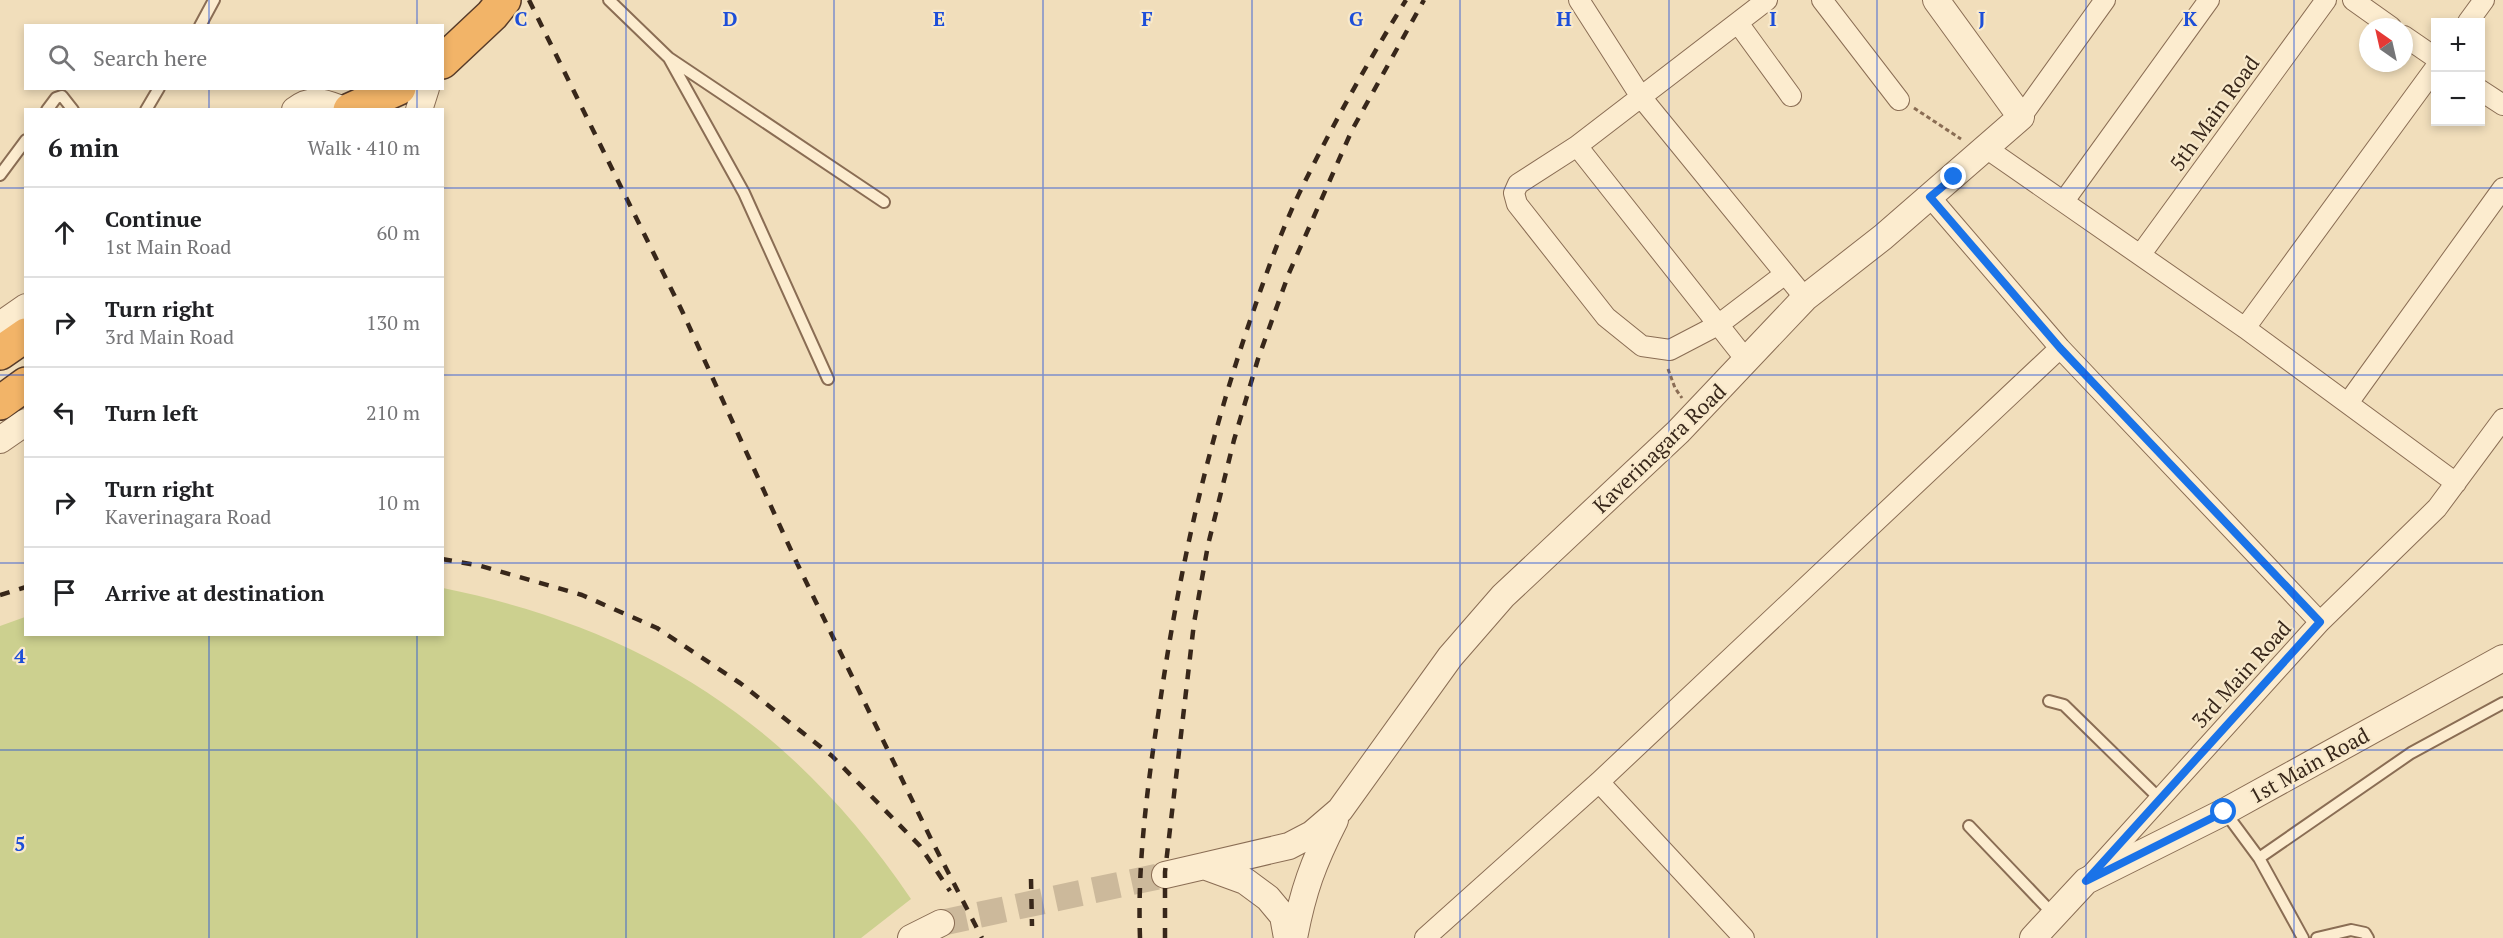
<!DOCTYPE html>
<meta charset="utf-8">
<style>
:root{--surface:#fff;--page:#f2f2f2;--text:#202124;--muted:#757577;--line:#e0e0e0}
body{margin:0;font-family:"PT Serif",serif;background:var(--page);color:var(--text)}
.controls{position:absolute;right:18px;top:18px;display:grid;overflow:hidden;border-radius:0px;box-shadow:0 3px 9px #0003}
.controls button{width:54px;height:54px;display:grid;place-items:center;padding:0;border:0;border-bottom:2px solid var(--line);background:var(--surface);color:var(--text);font:30px sans-serif}
.compass{position:absolute;left:2359px;top:18px;width:54px;height:54px;border-radius:50%;background:var(--surface);box-shadow:0 3px 9px #0003;rotate:326deg}
.stop{position:absolute;width:18px;height:18px;margin:-14px;border:4px solid #1a73e8;border-radius:50%;background:#fff}
.stop.end{background:#1a73e8;border-color:#fff;box-shadow:0 2px 6px #0008}
.list{margin:0;padding:0;list-style:none}
h2{display:flex;justify-content:space-between;align-items:center;height:78px;margin:0;padding:0 24px;font-size:26px}
h2 small{font-size:20px;font-weight:400;color:var(--muted)}
.list li{display:grid;grid-template-columns:39px 1fr auto;gap:18px;align-items:center;box-sizing:border-box;height:90px;padding:0 24px;border-top:2px solid var(--line)}
.list b{display:block;font-size:22px;white-space:nowrap}
.list p{margin:0;font-size:20px;white-space:nowrap;color:var(--muted)}
.list em{font-size:20px;font-style:normal;color:var(--muted)}
.icon{flex:none;width:33px;height:33px;fill:none;stroke:currentColor;stroke-width:2;stroke-linecap:round;stroke-linejoin:round}
.map{position:relative;flex:none;width:2503px;height:938px;overflow:hidden}
.search{position:absolute;background:var(--surface);box-shadow:0 3px 9px #0003;left:24px;top:24px;width:420px;height:66px;display:flex;align-items:center;gap:15px;box-sizing:border-box;padding:0 21px;border-radius:0px;color:var(--muted);font-size:22px}
.panel{position:absolute;background:var(--surface);box-shadow:0 3px 9px #0003;left:24px;top:108px;width:420px;height:528px;border-radius:0px}
.map>svg:first-child{display:block}
</style>
<div class="map">
<svg width="2503" height="938" viewBox="0 0 2503 938">
<rect width="100%" height="100%" fill="#f1debb"/>
<path fill="#ccd08f" d="M443,588C648,630 793,725 911,899L861,938H0V626L25,617L26,634H442Z"/>
<g fill="none" stroke-linecap="round" stroke-linejoin="round">
<path stroke="#ccb99b" stroke-width="26" stroke-dasharray="26 13" stroke-linecap="butt" d="M941,923L1165,875"/>
<defs>
<path id="service" d="M609,0L669,58L884,202
M200,26L214,0
M669,58L744,193L828,379
M47,110L56,98L62,96L73,110
M146,110L159,88
M0,175L26,140
M2049,701L2064,705L2160,799
M2225,812L2259,858L2303,938
M1969,826L2054,915
M2259,858L2411,753L2503,703
M2317,938L2351,930L2365,933L2368,938"/>
<path id="minor" d="M1579,0L1641,97L1805,298
M1767,0L1577,146L1518,184L1514,193L1517,204L1606,317L1642,346L1670,350L1718,325L1785,274
M1822,0L1899,100
M2353,0L2391,27
M2468,22L2484,0
M1738,23L1791,96
M2404,36L2436,58
M2480,90L2503,105
M2021,117L2105,0
M1577,146L1747,361
M1986,148L2245,328L2456,483
M1930,197L2060,348L2320,622
M2064,201L2209,0
M2141,254L2326,0
M2245,328L2436,67
M2348,403L2503,188
M1599,782L1744,938
M2091,875L2320,622L2437,508L2503,419
M1425,938L1599,782L2060,348"/>
<path id="tertiary" d="M295,110C313,96 325,103 344,110
M419,110L426,88
M0,325L26,307
M0,440L26,422
M1204,866L1289,846L1312,834L1340,810L1450,657L1503,596L1678,432L1805,298L1883,237L2021,117L1936,0
M1165,875L1204,866L1245,881L1268,898L1283,916L1287,938
M911,938L941,923
M1294,938C1303,891 1313,863 1335,820
M2033,938L2086,881L2224,812L2503,658"/>
<path id="trunk" d="M442,62L492,15L504,0
M350,110L399,88
M0,353L26,335
M0,403L26,384"/>
</defs>
<use href="#service" stroke="#8a6d54" stroke-width="14"/>
<use href="#minor" stroke="#8a6d54" stroke-width="22"/>
<use href="#tertiary" stroke="#8a6d54" stroke-width="28"/>
<use href="#trunk" stroke="#573b29" stroke-width="36"/>
<path stroke="#8a6d54" stroke-width="3" stroke-dasharray="4.5 3" stroke-linecap="butt" d="M1914,108L1961,139
M1668,369L1675,388L1682,398"/>
<use href="#service" stroke="#fceccf" stroke-width="10"/>
<use href="#minor" stroke="#fceccf" stroke-width="20"/>
<use href="#tertiary" stroke="#fceccf" stroke-width="26"/>
<use href="#trunk" stroke="#f2b468" stroke-width="33"/>
<path stroke="#38271a" stroke-width="4.5" stroke-dasharray="10 10" stroke-linecap="butt" d="M529,0L683,313L795,559L932,841L982,938
M442,559L481,566L582,595L657,628L740,683L832,756L920,846L950,891
M0,595L26,587
M1031,879L1032,926
M1140,938C1137,858 1149,775 1161,696C1180,566 1209,439 1252,315C1265,277 1279,237 1296,200C1329,131 1366,65 1406,0
M1165,938V872L1194,623L1208,545L1234,440L1258,359L1289,273L1352,130L1424,0"/>
</g>
<g fill="none" stroke-linecap="round" stroke-linejoin="round">
<path stroke="#1a73e8" stroke-width="8" d="M1954,177L1930,197L2060,348L2320,622L2086,881L2224,812"/>
</g>
<path fill="none" stroke="#1d4ed8" stroke-width="1.5" stroke-opacity="0.55" d="M209,0V26M417,0V26M626,0V938M834,0V938M1043,0V938M1252,0V938M1460,0V938M1669,0V938M1877,0V938M2086,0V938M2294,0V938M209,88V110M417,88V110M0,188H26M442,188H2503M0,375H26M442,375H2503M0,563H26M442,563H2503M209,634V938M417,634V938M0,750H2503"/>
<g text-anchor="middle" dominant-baseline="central" stroke-width="4.5" stroke-linejoin="round" paint-order="stroke">
<g font-size="21" fill="#38271a" stroke="#f8e9cb">
<text transform="translate(2214 113) rotate(-54)">5th Main Road</text>
<text transform="translate(1659 448) rotate(-44)">Kaverinagara Road</text>
<text transform="translate(2241 674) rotate(-48)">3rd Main Road</text>
<text transform="translate(2309 765) rotate(-29)">1st Main Road</text>
</g>
</g>
<g font-size="20" text-anchor="middle" font-weight="bold" fill="#1d4ed8" stroke="#f8e9cb" stroke-width="4.5" stroke-linejoin="round" paint-order="stroke">
<text x="521" y="26">C</text>
<text x="730" y="26">D</text>
<text x="939" y="26">E</text>
<text x="1147" y="26">F</text>
<text x="1356" y="26">G</text>
<text x="1564" y="26">H</text>
<text x="1773" y="26">I</text>
<text x="1982" y="26">J</text>
<text x="2190" y="26">K</text>
<text x="20" y="663">4</text>
<text x="20" y="851">5</text>
</g>
</svg>
<div class="controls">
<button>+</button>
<button>−</button>
</div>
<svg class="compass" viewBox="-18 -18 36 36"><path d="M0-13l5 13h-10z" fill="#e53935"/><path d="M0 13l5-13h-10z" fill="#757577"/></svg>
<div class="stop" style="left:2224px;top:812px"></div>
<div class="stop end" style="left:1954px;top:177px"></div>
<div class="search"><svg class="icon" aria-label="search" viewBox="0 0 24 24"><circle cx="10" cy="10" r="6"/><path d="M15 15l6 6"/></svg>Search here</div>
<section class="panel">
<h2>6 min<small>Walk · 410 m</small></h2>
<ul class="list">
<li><svg class="icon" aria-label="ahead" viewBox="0 0 24 24"><path d="M12 20V5M6 11l6-6 6 6"/></svg><div><b>Continue</b><p>1st Main Road</p></div><em>60 m</em></li>
<li><svg class="icon" aria-label="right" viewBox="0 0 24 24"><path d="M7 20v-9h11M14 6l5 5-5 5"/></svg><div><b>Turn right</b><p>3rd Main Road</p></div><em>130 m</em></li>
<li><svg class="icon" aria-label="left" viewBox="0 0 24 24"><path d="M17 20v-9H6M10 6l-5 5 5 5"/></svg><div><b>Turn left</b></div><em>210 m</em></li>
<li><svg class="icon" aria-label="right" viewBox="0 0 24 24"><path d="M7 20v-9h11M14 6l5 5-5 5"/></svg><div><b>Turn right</b><p>Kaverinagara Road</p></div><em>10 m</em></li>
<li><svg class="icon" aria-label="arrive" viewBox="0 0 24 24"><path d="M6 21V4h12l-3 4 3 4H6"/></svg><div><b>Arrive at destination</b></div></li>
</ul>
</section>
</div>
